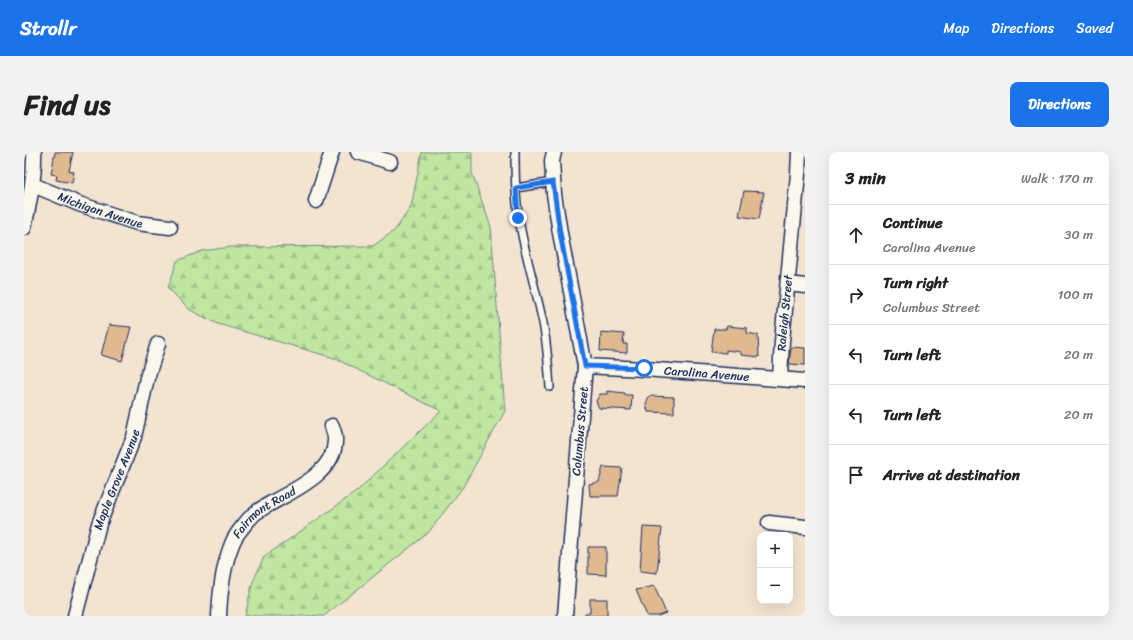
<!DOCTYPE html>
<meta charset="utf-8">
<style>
:root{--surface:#fff;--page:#f2f2f2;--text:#222;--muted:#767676;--line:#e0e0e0;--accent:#1a73e8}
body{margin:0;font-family:Sriracha,sans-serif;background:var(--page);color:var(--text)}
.controls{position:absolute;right:12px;bottom:12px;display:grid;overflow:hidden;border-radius:8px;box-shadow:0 4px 16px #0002}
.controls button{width:36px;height:36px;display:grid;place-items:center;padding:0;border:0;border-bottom:1px solid var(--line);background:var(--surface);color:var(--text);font:20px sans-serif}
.stop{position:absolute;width:12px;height:12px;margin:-9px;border:3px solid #1a73e8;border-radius:50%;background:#fff}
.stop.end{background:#1a73e8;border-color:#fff;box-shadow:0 1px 4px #0008}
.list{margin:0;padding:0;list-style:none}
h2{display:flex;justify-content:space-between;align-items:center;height:52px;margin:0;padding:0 16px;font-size:17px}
h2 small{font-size:13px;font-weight:400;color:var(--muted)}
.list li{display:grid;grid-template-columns:26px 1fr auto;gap:12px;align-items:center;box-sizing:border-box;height:60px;padding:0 16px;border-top:1px solid var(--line)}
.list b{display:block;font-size:15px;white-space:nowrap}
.list p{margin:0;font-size:13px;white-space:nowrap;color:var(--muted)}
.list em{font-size:13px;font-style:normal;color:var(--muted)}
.icon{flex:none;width:22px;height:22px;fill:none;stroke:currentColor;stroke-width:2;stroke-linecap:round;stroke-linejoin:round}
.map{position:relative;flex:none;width:781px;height:464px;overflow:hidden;border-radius:8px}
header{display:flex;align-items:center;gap:24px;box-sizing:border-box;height:56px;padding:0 20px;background:var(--accent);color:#fff}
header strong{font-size:19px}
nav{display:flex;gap:22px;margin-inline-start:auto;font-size:14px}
.intro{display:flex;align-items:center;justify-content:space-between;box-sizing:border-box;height:96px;padding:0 24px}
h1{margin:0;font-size:28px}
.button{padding:10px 18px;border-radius:8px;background:var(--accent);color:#fff;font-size:14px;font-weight:700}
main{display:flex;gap:24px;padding:0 24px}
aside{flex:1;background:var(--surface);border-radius:8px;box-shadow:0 4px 16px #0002}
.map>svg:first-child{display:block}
</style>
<header>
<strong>Strollr</strong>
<nav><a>Map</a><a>Directions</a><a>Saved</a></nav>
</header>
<div class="intro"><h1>Find us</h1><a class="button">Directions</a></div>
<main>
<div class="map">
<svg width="781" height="464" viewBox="0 0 781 464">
<defs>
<pattern id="forest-firs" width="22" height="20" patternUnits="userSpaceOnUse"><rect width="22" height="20" fill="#c0e6a1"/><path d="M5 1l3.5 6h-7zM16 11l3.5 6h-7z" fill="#a4c68d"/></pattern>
</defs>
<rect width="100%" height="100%" fill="#f3e4d1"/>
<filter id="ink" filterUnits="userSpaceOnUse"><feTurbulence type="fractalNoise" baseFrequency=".025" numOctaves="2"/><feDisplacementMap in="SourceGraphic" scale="8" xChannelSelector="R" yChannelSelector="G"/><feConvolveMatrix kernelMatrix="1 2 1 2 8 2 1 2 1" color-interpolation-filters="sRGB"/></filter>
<g filter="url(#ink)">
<path fill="url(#forest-firs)" stroke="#6e8a80" d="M398,0H448V21L467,75L481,259L439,335L404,381L300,464H221L228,432L240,405L332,340L417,259L310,206L194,172L166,158L144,136L153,109L178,99L207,95L349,94L371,78L387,55Z"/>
<path fill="#e0b991" stroke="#1b2f5e" d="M31,0H49L45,19L50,20L48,31L32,28L33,23L27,22Z
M720,39L740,40L735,67L715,64Z
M85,173L107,175L98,209L77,203Z
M703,174L723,176V181L734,183L735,205L717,203V200L702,198V201L687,200L690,177H702Z
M577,180L600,182L599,192H603V201L576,199Z
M767,195L781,196V213L765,212Z
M583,239L601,241V243H608L607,258L575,256L572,249L576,242H583Z
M625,244L650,245V261L624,260L622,252Z
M579,315L598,316L594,344H566L565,332L575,330Z
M619,375L638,376L633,421L616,419Z
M564,395H582V423L564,422Z
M630,434L642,461L634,464H623L612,438Z
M566,447H583V464H561V461H566Z"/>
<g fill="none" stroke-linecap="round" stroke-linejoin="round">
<defs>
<path id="lane" d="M491,0C491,22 491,45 495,67C500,99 510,130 517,162C523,185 524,211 526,235
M492,36L529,30"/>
<g id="street">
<path d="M334,0L366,10"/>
<path d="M530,0L528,9L530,42L536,81L561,214L541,464"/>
<path id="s1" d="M9,33L55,52L113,71L146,75"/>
<path d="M292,49L308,0"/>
<path d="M0,76C5,51 11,26 10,0"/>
<path d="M764,132L781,134"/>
<path id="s2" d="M561,214L620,217L781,229"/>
<path id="s3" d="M756,226L758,189L774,22L775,0"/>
<path d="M745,371L781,375"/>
<path id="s4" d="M51,464L75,372L110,285L123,226L134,192"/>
<path id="s5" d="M195,464C196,440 199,414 208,392C211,383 223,369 230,362C236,357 244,353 251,349C274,336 313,318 311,286C311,282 309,278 308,274"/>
</g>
</defs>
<use href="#lane" stroke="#1b2f5e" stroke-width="10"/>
<use href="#street" stroke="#1b2f5e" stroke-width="17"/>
<use href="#lane" stroke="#fbf7ec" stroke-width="7"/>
<use href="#street" stroke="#fbf7ec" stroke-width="14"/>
</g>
</g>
<g fill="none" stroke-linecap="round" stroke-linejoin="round" filter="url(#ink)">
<path stroke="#1a73e8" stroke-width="5" d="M494,66L492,36L529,30L536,81L561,214L620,216"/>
</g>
<g text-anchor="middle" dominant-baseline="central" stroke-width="4" stroke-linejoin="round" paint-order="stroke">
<g font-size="12" fill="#1b2f5e" stroke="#fbf7ec">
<text stroke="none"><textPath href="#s1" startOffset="72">Michigan Avenue</textPath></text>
<text stroke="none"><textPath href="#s3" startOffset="65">Raleigh Street</textPath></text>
<text stroke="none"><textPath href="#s2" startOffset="122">Carolina Avenue</textPath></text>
<text transform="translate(556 279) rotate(-85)">Columbus Street</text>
<text stroke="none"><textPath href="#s4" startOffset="143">Maple Grove Avenue</textPath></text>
<text stroke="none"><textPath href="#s5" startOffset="120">Fairmont Road</textPath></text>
</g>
</g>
</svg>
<div class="controls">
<button>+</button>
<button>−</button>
</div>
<div class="stop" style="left:620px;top:216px"></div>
<div class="stop end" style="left:494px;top:66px"></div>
</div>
<aside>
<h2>3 min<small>Walk · 170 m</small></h2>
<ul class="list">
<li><svg class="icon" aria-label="ahead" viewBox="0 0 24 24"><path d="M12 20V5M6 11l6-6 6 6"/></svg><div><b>Continue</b><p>Carolina Avenue</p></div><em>30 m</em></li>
<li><svg class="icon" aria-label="right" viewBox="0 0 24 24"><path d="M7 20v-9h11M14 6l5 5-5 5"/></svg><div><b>Turn right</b><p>Columbus Street</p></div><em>100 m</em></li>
<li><svg class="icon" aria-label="left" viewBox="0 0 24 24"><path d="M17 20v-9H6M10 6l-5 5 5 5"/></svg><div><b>Turn left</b></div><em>20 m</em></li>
<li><svg class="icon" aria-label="left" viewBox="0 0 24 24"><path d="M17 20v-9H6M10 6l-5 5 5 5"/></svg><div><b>Turn left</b></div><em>20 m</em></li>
<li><svg class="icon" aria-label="arrive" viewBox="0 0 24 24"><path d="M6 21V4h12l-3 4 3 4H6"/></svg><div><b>Arrive at destination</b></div></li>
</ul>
</aside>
</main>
